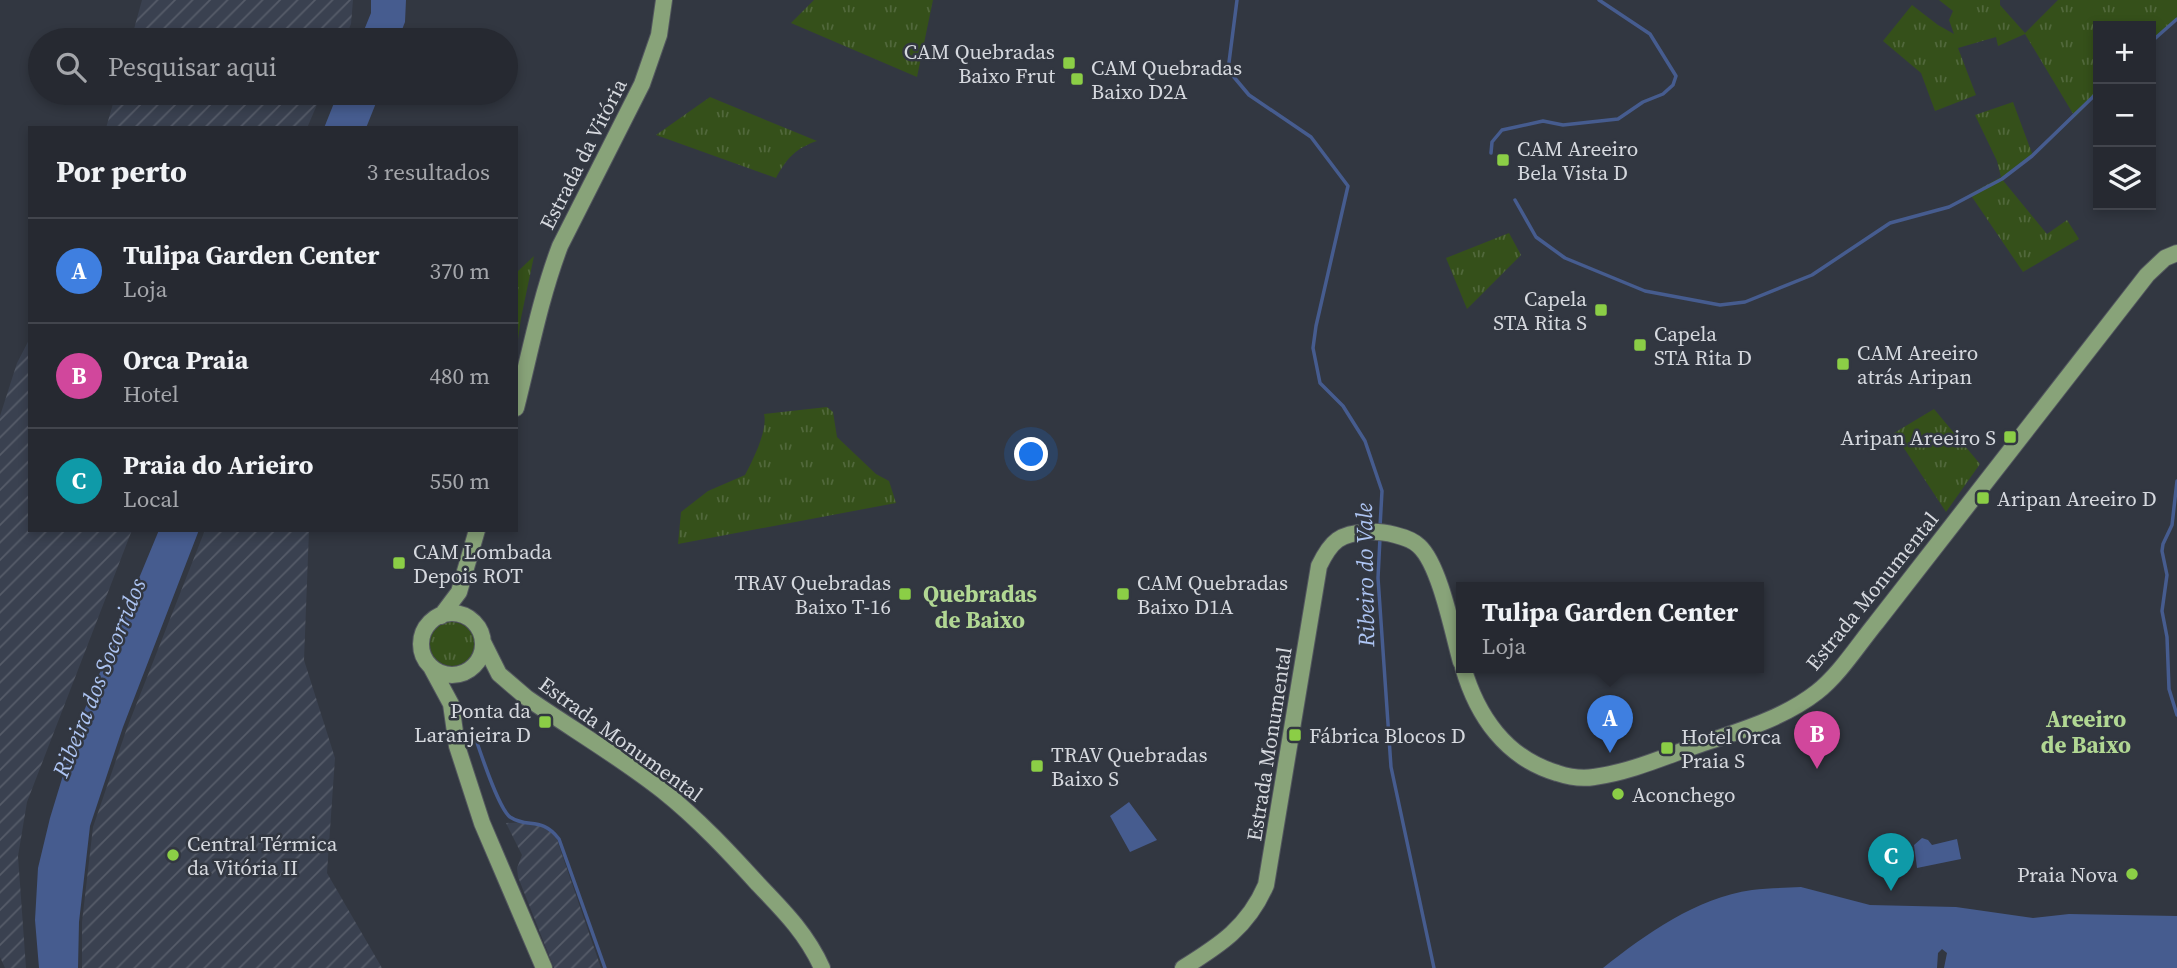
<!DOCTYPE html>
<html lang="pt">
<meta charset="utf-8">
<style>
:root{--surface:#262931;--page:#32353d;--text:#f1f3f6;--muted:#a4a6ab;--line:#42454d;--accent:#d93025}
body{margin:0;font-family:"Source Serif 4",serif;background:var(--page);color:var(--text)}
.controls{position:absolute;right:21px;top:21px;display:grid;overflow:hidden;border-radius:0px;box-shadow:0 4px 10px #0003}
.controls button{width:63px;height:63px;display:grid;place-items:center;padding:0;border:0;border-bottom:2px solid var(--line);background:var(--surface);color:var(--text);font:35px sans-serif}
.you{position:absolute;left:1032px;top:455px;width:24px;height:24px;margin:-18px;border:5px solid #fff;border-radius:50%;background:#1a73e8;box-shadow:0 0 0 10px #1a73e833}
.badge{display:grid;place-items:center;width:46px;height:46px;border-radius:50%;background:var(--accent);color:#fff;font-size:23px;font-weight:700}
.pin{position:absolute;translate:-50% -58px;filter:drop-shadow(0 2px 4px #0008)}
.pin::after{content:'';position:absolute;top:37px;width:24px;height:21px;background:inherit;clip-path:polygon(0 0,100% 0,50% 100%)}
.popup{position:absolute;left:1456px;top:582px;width:308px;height:91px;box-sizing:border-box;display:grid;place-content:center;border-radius:0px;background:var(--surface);filter:drop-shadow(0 2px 5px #0005);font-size:23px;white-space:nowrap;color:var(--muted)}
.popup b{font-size:26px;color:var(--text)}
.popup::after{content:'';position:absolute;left:50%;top:100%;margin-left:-14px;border:14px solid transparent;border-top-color:var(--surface)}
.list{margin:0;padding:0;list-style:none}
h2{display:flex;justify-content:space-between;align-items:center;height:91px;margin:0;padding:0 28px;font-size:30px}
h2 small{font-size:23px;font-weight:400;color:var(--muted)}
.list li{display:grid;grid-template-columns:46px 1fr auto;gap:21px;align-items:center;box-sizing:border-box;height:105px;padding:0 28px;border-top:2px solid var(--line)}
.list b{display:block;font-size:26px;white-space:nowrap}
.list p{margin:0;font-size:23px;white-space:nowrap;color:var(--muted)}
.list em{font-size:23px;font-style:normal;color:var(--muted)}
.icon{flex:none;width:38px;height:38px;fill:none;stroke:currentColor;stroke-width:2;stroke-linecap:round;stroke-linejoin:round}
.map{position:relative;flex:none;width:2177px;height:968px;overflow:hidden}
.search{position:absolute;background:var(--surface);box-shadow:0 4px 10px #0003;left:28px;top:28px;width:490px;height:77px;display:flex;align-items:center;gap:18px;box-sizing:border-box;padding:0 24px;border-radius:38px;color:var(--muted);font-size:26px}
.panel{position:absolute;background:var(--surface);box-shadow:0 4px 10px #0003;left:28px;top:126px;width:490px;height:406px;border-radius:0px}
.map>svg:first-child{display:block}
</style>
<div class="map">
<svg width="2177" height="968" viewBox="0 0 2177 968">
<defs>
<pattern id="industrial-furrows" width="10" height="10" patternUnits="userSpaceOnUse" patternTransform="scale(1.75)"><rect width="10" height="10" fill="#3a4150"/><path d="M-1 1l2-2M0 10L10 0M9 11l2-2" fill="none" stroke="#565c69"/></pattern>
<pattern id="grass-tufts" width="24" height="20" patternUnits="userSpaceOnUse" patternTransform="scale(1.75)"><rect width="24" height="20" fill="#35501a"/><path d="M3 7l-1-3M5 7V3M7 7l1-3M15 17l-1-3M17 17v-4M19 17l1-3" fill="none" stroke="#51683b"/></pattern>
</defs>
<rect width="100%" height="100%" fill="#323741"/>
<path fill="url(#industrial-furrows)" d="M142,0H353L351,24L344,40H131Z
M116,93H322L307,128H106Z
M30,338V530H132L27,802L18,856L26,968H5L0,957V416L17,363Z
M205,530H309L304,660L335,758L327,873L382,968H82V922L93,827L127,728Z
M528,822L546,828L556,837L601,968H554L518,877L517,868L522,855L506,823Z"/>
<path fill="url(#grass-tufts)" d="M814,0H933L917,77L791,23Z
M1939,0H2000V5L2025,33L2058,0H2177V20L2151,44V26H2098V93L2075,117L2025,34L1998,46L1996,37L1958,48L1976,95L1935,111L1921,73L1883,41L1912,5L1938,25L1954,34L1949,20L1953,11Z
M710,97L817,141C796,148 786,159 776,178L656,135Z
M2013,102L2033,156L2001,178L2047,234L2067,220L2079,239L2023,272L1970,194L2001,177L1997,161L1975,115Z
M1509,233L1521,255L1467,309L1446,258Z
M534,256L521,318L516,354V273Z
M827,407L833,412L837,437L876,474L889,481L896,503L678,544L681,512L708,491L745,475C753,460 768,430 764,414Z
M1934,409L1980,464L1946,512L1894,433Z
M430 644a22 22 0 1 1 44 0a22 22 0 1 1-44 0Z"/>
<path fill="#465c8f" d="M371,0H406L405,22L398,40H360L371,13Z
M338,93H380L366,128H324Z
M159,530H199L123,727L90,826L79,922L78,968H39L35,920L38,868L50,818L79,723Z
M1129,802L1157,840L1130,852L1110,816Z
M1922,838L1928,840L1932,845L1957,839L1961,859L1917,868L1914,845Z
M1801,887L1870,905L1956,907L2033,918L2069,914L2177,916V968H1944L1947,953L1942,949L1938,953L1937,968H1603C1646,934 1696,898 1752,890C1768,888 1785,888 1801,887Z"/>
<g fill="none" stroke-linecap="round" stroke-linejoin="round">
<path stroke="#465c8f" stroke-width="3.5" d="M1237,0L1228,70L1249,95L1311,137L1348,186L1316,326L1313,348L1320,383L1343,406L1365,441L1382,491L1380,527
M2151,42L2177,19
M1491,153L1492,142L1502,130L1543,121L1563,125L1618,119L1643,102L1663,94L1673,85L1676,76L1650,34L1599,0
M1515,200L1536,237L1565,258L1645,291L1720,305L1745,302L1812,275L1890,223L1949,207L2002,179L2032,156L2098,92
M2177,481L2172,525L2163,544L2162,551L2167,575L2162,611L2167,637L2169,689L2177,715
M1380,538L1378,578L1391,767L1434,968
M473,731C479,748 498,808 510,817C528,829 541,816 559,839L605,968"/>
<defs>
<path id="major" d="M516,408C530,353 540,299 560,246L642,84L659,35L664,0
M421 644a31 31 0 1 1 62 0a31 31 0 1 1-62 0Z
M441,616L459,592L477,530
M483,642L499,674L527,698C572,729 620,757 663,791C698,819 728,851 758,884C783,910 807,934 822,968
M431,667L451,704L457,746L482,823L544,968
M1463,667C1477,716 1506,758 1557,773C1569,777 1582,779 1594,777C1631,772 1666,756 1701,744C1740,731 1784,718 1817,692C1839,675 1858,645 1876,623L2147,275L2165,258L2177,253
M1183,968C1220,945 1248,927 1266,885L1319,566C1331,541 1340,533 1368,532C1382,531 1409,536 1419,546C1440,565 1453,634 1461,662"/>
</defs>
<use href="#major" stroke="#52565e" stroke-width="18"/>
<use href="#major" stroke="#88a379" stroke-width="16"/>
</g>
<g fill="#8bce46" stroke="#323741" stroke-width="2.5">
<rect x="1062" y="56" width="14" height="14" rx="3.5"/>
<rect x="1070" y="72" width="14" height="14" rx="3.5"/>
<rect x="1496" y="153" width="14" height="14" rx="3.5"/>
<rect x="1594" y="303" width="14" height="14" rx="3.5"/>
<rect x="1633" y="338" width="14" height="14" rx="3.5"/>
<rect x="1836" y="357" width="14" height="14" rx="3.5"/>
<rect x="2003" y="430" width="14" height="14" rx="3.5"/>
<rect x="1976" y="491" width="14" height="14" rx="3.5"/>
<rect x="392" y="556" width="14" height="14" rx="3.5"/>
<rect x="898" y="587" width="14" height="14" rx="3.5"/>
<rect x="1116" y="587" width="14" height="14" rx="3.5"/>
<rect x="538" y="715" width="14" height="14" rx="3.5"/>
<rect x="1288" y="728" width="14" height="14" rx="3.5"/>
<rect x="1660" y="741" width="14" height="14" rx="3.5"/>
<rect x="1030" y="759" width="14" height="14" rx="3.5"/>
<circle cx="1618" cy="794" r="7"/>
<circle cx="173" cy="855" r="7"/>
<circle cx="2132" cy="874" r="7"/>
</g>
<g text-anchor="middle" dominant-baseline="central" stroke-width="5" stroke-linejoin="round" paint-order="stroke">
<g font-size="21" fill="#d5d8de" stroke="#323741" text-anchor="start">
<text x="1055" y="51" text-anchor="end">CAM Quebradas<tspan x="1055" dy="24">Baixo Frut</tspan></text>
<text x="1091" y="67">CAM Quebradas<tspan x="1091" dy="24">Baixo D2A</tspan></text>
<text x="1517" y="148">CAM Areeiro<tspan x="1517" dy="24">Bela Vista D</tspan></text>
<text x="1587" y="298" text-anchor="end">Capela<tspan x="1587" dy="24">STA Rita S</tspan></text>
<text x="1654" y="333">Capela<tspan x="1654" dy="24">STA Rita D</tspan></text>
<text x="1857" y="352">CAM Areeiro<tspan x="1857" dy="24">atrás Aripan</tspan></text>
<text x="1996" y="437" text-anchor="end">Aripan Areeiro S</text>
<text x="1997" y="498">Aripan Areeiro D</text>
<text x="413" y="551">CAM Lombada<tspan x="413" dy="24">Depois ROT</tspan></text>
<text x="891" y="582" text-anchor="end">TRAV Quebradas<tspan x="891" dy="24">Baixo T-16</tspan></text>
<text x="1137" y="582">CAM Quebradas<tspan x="1137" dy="24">Baixo D1A</tspan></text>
<text x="531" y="710" text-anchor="end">Ponta da<tspan x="531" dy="24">Laranjeira D</tspan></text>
<text x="1309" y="735">Fábrica Blocos D</text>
<text x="1681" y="736">Hotel Orca<tspan x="1681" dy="24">Praia S</tspan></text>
<text x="1051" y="754">TRAV Quebradas<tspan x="1051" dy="24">Baixo S</tspan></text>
<text x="1632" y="794">Aconchego</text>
<text x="187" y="843">Central Térmica<tspan x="187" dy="24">da Vitória II</tspan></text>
<text x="2118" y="874" text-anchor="end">Praia Nova</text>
</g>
<g font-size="21" fill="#d5d8de" stroke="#323741">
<text transform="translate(583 154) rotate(-63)">Estrada da Vitória</text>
<text transform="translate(1872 591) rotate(-51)">Estrada Monumental</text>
<text transform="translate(621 739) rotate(36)">Estrada Monumental</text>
<text transform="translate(1269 744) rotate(-81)">Estrada Monumental</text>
</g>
<g font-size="23" font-style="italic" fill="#adc4f2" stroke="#323741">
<text transform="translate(1365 575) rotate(-91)">Ribeiro do Vale</text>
<text transform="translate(99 678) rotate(-68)">Ribeira dos Socorridos</text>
</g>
<g font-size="23" font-weight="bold" fill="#b1d793" stroke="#323741">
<text x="980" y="594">Quebradas<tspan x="980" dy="26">de Baixo</tspan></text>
<text x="2086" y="719">Areeiro<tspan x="2086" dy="26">de Baixo</tspan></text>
</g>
</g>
</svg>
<div class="controls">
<button>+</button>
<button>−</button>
<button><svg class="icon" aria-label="layers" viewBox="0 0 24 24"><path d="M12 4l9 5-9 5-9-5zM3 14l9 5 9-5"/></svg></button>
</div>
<div class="you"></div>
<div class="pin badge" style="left:1610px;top:753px;background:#3f7fe0">A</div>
<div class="popup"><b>Tulipa Garden Center</b>Loja</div>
<div class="pin badge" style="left:1817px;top:769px;background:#d1479c">B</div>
<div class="pin badge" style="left:1891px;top:891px;background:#0f9aa8">C</div>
<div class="search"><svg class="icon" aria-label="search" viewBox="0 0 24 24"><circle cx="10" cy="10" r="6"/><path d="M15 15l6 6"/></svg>Pesquisar aqui</div>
<section class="panel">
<h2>Por perto<small>3 resultados</small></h2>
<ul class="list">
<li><span class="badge" style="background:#3f7fe0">A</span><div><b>Tulipa Garden Center</b><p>Loja</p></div><em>370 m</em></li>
<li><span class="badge" style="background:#d1479c">B</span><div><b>Orca Praia</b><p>Hotel</p></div><em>480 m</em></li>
<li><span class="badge" style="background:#0f9aa8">C</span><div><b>Praia do Arieiro</b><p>Local</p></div><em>550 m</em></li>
</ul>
</section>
</div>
